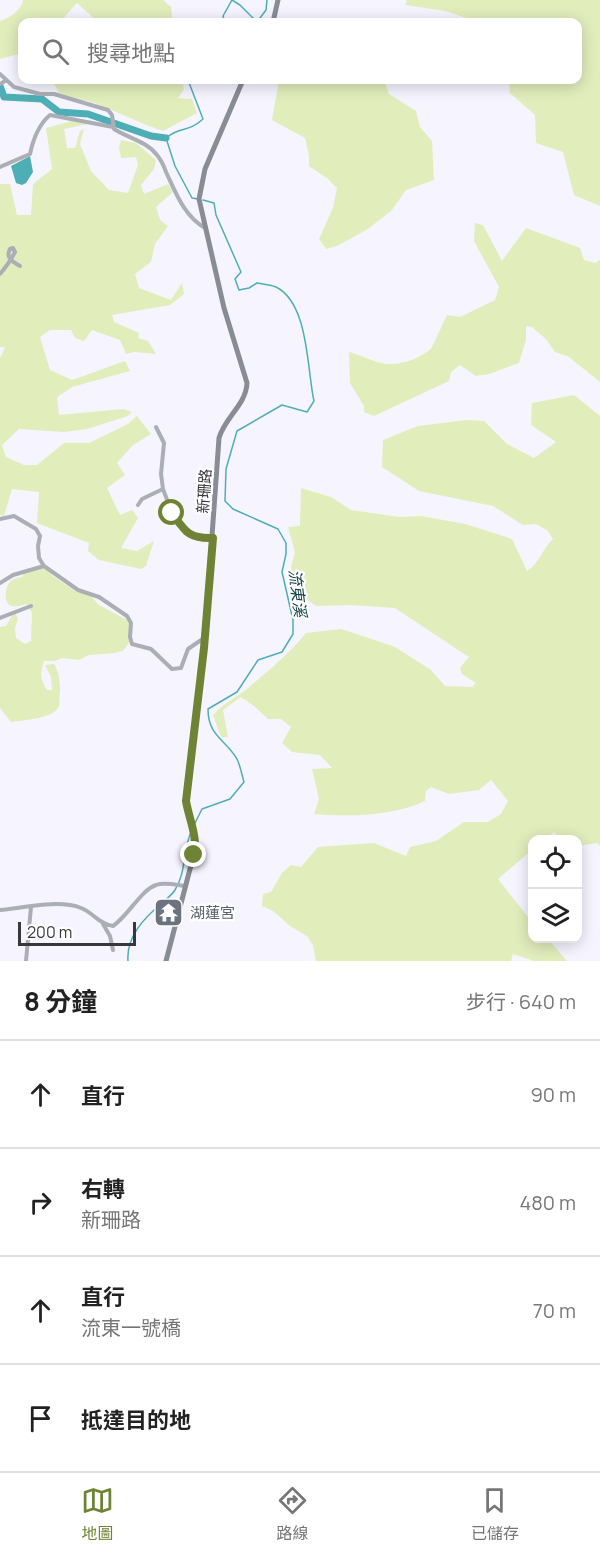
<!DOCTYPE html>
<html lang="zh-TW">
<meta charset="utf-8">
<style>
:root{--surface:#fff;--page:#f2f2f2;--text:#222;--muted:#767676;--line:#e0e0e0;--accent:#6f8334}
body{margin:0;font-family:Manrope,"Noto Sans TC",sans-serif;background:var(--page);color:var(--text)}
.controls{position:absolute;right:18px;bottom:18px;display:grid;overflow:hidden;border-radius:12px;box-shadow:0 3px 15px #0003}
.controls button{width:54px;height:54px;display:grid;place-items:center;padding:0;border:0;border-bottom:2px solid var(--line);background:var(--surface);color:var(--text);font:30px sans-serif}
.scale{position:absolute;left:18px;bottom:15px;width:118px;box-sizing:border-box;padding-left:6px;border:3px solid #38373e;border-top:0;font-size:16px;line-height:21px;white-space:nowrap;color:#38373e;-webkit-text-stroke:4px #fff;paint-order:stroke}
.stop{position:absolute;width:18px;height:18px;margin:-14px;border:4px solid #6f8334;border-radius:50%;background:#fff}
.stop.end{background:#6f8334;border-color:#fff;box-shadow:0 2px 6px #0008}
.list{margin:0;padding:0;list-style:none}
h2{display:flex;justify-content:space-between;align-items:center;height:78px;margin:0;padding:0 24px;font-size:26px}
h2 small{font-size:20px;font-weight:400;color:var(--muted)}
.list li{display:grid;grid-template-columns:39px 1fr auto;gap:18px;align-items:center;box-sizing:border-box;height:108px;padding:0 24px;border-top:2px solid var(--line)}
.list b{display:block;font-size:22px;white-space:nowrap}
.list p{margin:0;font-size:20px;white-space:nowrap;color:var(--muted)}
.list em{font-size:20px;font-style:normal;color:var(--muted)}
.icon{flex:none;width:33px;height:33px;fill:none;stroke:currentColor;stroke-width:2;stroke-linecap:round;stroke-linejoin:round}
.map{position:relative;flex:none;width:600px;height:961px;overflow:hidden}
.search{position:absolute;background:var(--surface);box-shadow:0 3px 15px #0003;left:18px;right:18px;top:18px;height:66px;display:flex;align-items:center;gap:15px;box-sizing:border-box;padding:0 21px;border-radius:12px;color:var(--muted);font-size:22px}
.sheet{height:510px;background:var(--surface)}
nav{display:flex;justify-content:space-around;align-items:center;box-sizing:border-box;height:84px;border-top:2px solid var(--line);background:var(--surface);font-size:16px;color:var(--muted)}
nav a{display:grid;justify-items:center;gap:3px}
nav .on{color:var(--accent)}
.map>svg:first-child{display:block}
</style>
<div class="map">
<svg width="600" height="961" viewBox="0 0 600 961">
<rect width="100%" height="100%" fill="#f6f4ff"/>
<path fill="#e2edbc" d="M23,0H163L171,7L173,22H98L77,3L60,22H22V53L0,59V21C9,18 22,10 23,0Z
M407,0H600V206L574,195L563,152L536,143L535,115L510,93L509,80H578V22H479L445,11L405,5Z
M52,80H182L184,89L179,97L176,98L192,99L197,113L163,131C142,124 122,114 100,105C87,100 72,99 59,93Z
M279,80H384L389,94L416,111L420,127L432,141L434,180L406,190L392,210L368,229L337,246L326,249L319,239L333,208L337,188L328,179L309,166V156L305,138L272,120Z
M72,121L88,124L64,129L67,148H75L80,131L84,129L80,144L91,171L109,190L128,193L138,165L136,157L121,158L119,147L121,140L136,143L156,160L154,169L141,185L144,194L168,184L173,192L156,207L160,220L168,226L155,244L151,262L135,274L139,288L171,300L182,283L184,294L170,305L112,315L114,322L139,333L138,338L148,341L156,354L134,352L126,354L120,340L92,330L84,341L75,338L71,330H50L40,337L50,370L72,380L125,361L130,371L72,387L57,397L59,415L123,409L132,412L128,416L87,429L64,432L19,429L2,445L6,457L24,465H37L64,443H89L128,424L137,416L151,434L133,445L117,463L125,475L107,488L120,515L132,510L138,518L121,548L137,551L154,541L146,566L141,569L99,560L88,551L89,543L37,523L39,492L12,489L4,516L0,515V358L5,347H0V184H10L17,215H31L33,184L52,169L46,128Z
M475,223L483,225L502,261L526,228L580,248L584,260L595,263L600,260V382L569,357L555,352L546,339L532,327L526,326V340L519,363L489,374L476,376L460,365L451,372L449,381L374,416L364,412V406L350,383L349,352C361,355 375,363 387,364C401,365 423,358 432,347L447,315L460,317L495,300L499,287L474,241Z
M574,395L600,416V846L597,843L578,846V840L561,839L554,832L545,839L532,840V850L498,879L532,922V939H548L567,961H534L513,954L511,961H316L313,945L307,936L290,926L273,911L262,906L263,894L271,892L282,873L291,865L301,867L318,847L374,843L406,856L410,847L436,841L464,822H488L501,814L508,801L491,780L479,790L449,794L431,787L426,791L425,801C394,816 347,817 314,814L319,799L312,769L332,768L320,755L292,752L282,743L291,727L281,719H268L254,706L241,697L223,710L228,737H221L213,715C223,704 235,698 247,689C268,671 289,654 306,633L341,629L395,647L431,670L445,686L472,687L476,683L462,674L460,668L469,657L395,608L350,605L316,606L298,593L291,567L295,552L288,527L300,526L301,488L331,497L351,510L399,517L421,516L465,524L512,539L527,571C539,564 542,549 553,539L548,531L536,524L523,525L493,506L419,491L382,467L383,440L418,426L467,420L484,421L507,444L534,458L556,442L531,425L532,403Z
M37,567L46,568L53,576L75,591L90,595L99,605L129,621V643L123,651L114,653L89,655L79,660L62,658L55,661H44C40,673 40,680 47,690H52L51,677L45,665L54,664C59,671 60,683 60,691C59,695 60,702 59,706C54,719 23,720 11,722L0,708V627L6,626L14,612L18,618L15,629L16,638L25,644L31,641L32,613L27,604C23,605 16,607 12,606C2,604 5,585 12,580C15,578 18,578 22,577L26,569Z"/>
<path fill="#4eaeb6" d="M30,156L33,172L26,183L22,185L16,183L11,166Z"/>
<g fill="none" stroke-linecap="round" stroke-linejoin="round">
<path stroke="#4eaeb6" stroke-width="1.5" d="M225,22L223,16L232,0L240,5L257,22
M257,22L266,10L267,0
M188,80L203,119C188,133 180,126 166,138L175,166L192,198L198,199
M194,825L202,809L230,799L244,782C242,775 240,765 237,759C225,739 208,736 208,709L237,692L258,660L282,652L293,634V620L282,572L286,554V543L278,529L233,509L225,501L226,469L237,431L282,405L307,412L314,401C307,371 309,303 276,287C271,285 263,284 257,283L249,288L239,290L235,279L241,272L216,215L214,203L203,200
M128,961C126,937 144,918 162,903C166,899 172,895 175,890C186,873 183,850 191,832"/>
<path stroke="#4eaeb6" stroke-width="7" d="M0,86L4,97L42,99L59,112L88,114L151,136L166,138"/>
<path stroke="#acaeb5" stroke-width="4" d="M0,74L14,87L40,94H54L108,110L112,115L114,129C128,138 146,141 157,155C161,160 164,166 166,172C176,193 184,216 205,228
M0,84L5,81
M0,167L30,154C33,140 38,125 50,115L113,127
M0,274C6,267 11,260 15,252L13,248L10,249C5,258 13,262 20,266
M156,427L164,443L161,474L163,489L172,513L185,533L202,539L212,538
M138,505L142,499L163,489
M0,519L14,516L36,529L40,536L38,546L39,558L44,566L78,590L99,597L127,616L131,623L130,637L132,644L151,649L172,669L181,668L188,649L204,638
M0,583L13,575L44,566
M0,618L31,606
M0,910C23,908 59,899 81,908C94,913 97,923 113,926C128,916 141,890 156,885C164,882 177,885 185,886
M103,924L110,936L113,950
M26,961L31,907"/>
<path stroke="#898b95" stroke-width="5" d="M273,22L278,0
M166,961L196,846L186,801L204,648L219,438C225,417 246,405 247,383L224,308L199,199L205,169L243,80"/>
</g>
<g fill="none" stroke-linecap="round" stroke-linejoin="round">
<path stroke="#6f8334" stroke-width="8" d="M172,513C185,531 188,539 213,538L204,648L186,801C189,819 198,837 194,855"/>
</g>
<defs>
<symbol id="temple-square" viewBox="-11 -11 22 22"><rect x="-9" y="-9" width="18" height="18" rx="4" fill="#6b7280" stroke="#fff"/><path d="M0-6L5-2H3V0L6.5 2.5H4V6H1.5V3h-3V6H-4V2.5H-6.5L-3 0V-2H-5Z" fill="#fff"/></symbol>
</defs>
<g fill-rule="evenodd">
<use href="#temple-square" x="152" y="896" width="33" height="33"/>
</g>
<g text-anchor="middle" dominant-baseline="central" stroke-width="4.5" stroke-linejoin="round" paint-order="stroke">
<g font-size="15" fill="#38373e" stroke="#fff">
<text transform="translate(204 491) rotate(-86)">新珊路</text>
</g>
<g font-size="15" fill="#5b616d" stroke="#fff" text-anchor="start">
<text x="190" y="912">湖蓮宮</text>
</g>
<g font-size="16" font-style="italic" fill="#113e42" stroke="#fff">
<text transform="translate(298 593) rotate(83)">流東溪</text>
</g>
</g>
</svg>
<div class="controls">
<button><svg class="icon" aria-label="locate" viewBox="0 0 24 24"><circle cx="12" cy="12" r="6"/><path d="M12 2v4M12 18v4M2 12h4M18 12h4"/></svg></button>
<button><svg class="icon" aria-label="layers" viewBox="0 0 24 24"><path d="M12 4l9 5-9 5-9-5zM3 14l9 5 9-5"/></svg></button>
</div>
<div class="scale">200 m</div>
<div class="stop" style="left:172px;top:513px"></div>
<div class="stop end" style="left:194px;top:855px"></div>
<div class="search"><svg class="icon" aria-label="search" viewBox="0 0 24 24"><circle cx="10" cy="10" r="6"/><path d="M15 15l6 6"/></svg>搜尋地點</div>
</div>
<section class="sheet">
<h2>8 分鐘<small>步行 · 640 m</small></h2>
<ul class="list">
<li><svg class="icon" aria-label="ahead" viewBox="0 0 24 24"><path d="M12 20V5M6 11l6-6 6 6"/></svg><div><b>直行</b></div><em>90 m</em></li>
<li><svg class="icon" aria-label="right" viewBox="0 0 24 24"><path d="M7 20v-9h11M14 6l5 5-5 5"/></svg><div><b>右轉</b><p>新珊路</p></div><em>480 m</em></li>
<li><svg class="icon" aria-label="ahead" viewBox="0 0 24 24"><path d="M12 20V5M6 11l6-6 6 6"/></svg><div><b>直行</b><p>流東一號橋</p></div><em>70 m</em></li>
<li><svg class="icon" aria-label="arrive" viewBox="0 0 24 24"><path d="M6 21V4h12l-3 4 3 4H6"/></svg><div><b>抵達目的地</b></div></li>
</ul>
</section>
<nav>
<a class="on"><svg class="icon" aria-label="map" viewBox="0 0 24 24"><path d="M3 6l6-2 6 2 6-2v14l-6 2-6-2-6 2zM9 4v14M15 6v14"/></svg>地圖</a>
<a><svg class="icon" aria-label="directions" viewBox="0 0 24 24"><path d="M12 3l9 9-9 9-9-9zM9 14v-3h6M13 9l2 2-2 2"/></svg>路線</a>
<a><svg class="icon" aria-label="saved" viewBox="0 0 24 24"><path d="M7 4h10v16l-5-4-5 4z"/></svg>已儲存</a>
</nav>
